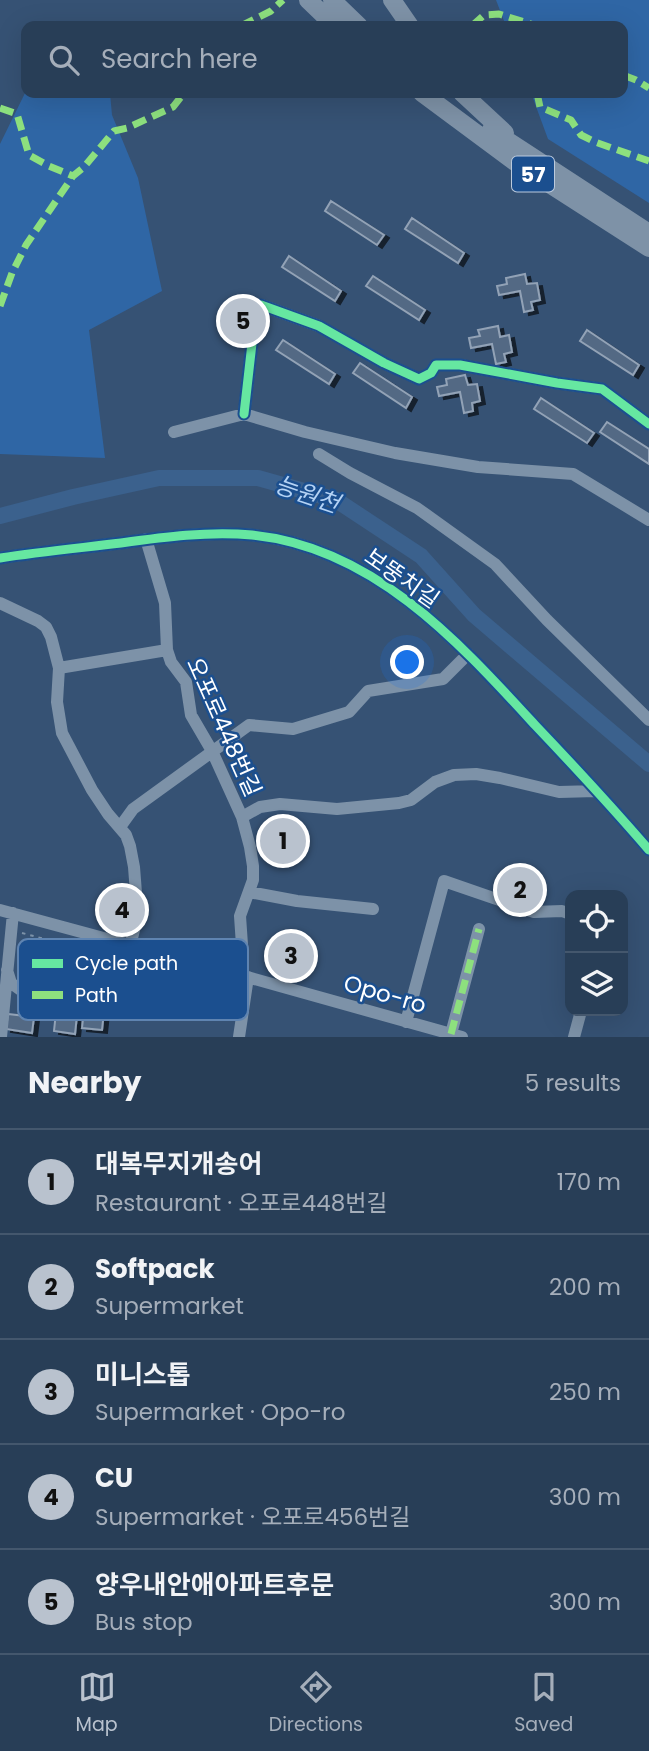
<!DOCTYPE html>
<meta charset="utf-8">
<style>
:root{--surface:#283e57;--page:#344961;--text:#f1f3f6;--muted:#a5aeba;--line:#44576d;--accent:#b9c2ce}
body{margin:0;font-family:Poppins,"Noto Sans KR",sans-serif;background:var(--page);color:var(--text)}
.controls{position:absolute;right:21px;bottom:21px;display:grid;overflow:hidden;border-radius:14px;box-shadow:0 7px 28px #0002}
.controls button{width:63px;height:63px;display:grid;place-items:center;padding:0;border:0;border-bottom:2px solid var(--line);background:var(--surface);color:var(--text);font:35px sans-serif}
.you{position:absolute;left:408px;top:663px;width:24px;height:24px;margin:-18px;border:5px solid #fff;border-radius:50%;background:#1a73e8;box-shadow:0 0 0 10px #1a73e833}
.badge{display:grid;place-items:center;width:46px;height:46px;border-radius:50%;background:var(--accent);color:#111;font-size:23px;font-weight:700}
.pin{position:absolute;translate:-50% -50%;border:4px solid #fff;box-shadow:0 2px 7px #0006}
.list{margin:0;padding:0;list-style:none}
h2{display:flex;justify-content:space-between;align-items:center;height:91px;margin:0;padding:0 28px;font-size:30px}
h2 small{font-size:23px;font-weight:400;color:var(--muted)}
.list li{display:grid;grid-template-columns:46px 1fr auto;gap:21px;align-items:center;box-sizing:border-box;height:105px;padding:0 28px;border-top:2px solid var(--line)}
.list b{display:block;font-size:26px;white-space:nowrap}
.list p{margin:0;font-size:23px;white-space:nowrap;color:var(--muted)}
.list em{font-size:23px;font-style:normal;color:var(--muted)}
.icon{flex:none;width:38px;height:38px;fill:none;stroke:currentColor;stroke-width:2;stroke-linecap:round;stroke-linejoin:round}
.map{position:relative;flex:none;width:649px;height:1037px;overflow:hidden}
.search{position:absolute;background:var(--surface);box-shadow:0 7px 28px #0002;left:21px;right:21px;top:21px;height:77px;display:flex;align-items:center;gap:18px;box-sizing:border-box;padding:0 24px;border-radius:14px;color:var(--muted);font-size:26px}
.sheet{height:616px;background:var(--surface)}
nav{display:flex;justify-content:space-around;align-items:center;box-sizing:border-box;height:98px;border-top:2px solid var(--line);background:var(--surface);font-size:19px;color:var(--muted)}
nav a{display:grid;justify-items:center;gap:4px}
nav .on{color:var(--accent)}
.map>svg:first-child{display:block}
</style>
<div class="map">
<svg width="649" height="1037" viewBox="0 0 649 1037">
<defs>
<filter id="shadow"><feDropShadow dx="5" dy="3" stdDeviation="0" flood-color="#0009"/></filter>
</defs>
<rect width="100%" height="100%" fill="#365274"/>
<path fill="#2f66a5" d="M496,0H649V203L548,139L531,93H623V26H506Z
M26,91V93H110L112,115L138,178L162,291L89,330L105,458L0,454V144Z"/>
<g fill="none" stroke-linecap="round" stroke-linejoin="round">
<path stroke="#3b618d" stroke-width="16" d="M0,516L73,497L159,478H258L336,500L421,556L474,615L649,764"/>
</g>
<path fill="#526984" stroke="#92a2b6" stroke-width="2" filter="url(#shadow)" d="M331,201L384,235L377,245L325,211Z
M412,218L464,253L458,263L405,229Z
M289,256L341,291L335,301L282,267Z
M525,274L527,284L537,283L540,300L531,302L533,310L524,312L520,291L499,295L497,286L507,284L506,278Z
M373,276L425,310L419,320L366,286Z
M498,326L500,337L509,335L512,352L504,354L506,362L496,364L492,344L471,348L469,338L480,336L478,330Z
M587,330L639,365L633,375L580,341Z
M283,340L335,374L329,384L276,350Z
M360,363L412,397L406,408L353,373Z
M465,375L468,385L477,384L480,401L472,403L473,411L464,413L460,392L439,396L437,387L447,385L446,379Z
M541,398L594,433L587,443L534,409Z
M607,422L649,449V464L600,432Z
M85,1000L105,1002L102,1030L82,1028Z
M57,1003L78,1006L75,1034L54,1031Z
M8,1014L34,1017L32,1033L6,1029Z"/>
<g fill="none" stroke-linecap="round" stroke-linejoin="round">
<path stroke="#7d92a8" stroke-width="2" stroke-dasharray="3.5 5" stroke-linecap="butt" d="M22,933L56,942L123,955"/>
<path stroke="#7d92a8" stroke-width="12" d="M244,414L256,308L261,305L319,326L384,363L419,379L431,373L436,365H460L557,383L602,389L649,424
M174,432L244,414L305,432L395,453L478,467L573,474L649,520
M319,454L350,473L417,508L495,564L547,620L649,720
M146,539L165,603L167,650L171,662L186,682L191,715L212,751L242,817L250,847L253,866V880L240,916L242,945L233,973
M0,558C40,552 80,548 121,543C164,537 208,531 252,535C373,547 458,641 535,725C574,766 612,807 649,850
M0,603L38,621L46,627L51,637L59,668L57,702L62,733L92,790L108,814L126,835L130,846L134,867L137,906L136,922L130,946
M59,668L167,650
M242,817L260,807L280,804L337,809L399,803L411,800L435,782L454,775L476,774L500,778L559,792L596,791
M120,827L133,809L249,725L293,729L349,712L368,691L443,679L468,654
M249,892L297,901L373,909
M0,910L233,973L462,1037
M7,970L11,983L33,999L55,1002L116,993L128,984L141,949
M406,1022L444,881L534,912L562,911L570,914
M451,1034L479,929
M1,1037L13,913
M239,1037L248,977
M574,1037L581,1011"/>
<path stroke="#7e92a7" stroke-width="18" d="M308,0L335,26
M332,0L359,26
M392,0L410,26
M422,93L515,162L649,248
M462,93L505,133
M491,130L649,233"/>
<path stroke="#8de07e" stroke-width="7" stroke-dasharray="14 7" stroke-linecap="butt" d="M241,26L271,11L283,0
M478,26L475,23L484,15L499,14L537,26
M623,75L636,80L649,88
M537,93L540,107L571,120L581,135L595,142L649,161
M0,108L17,114L29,155L49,166L73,176
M0,306L12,273L26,245L73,176L84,167L114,131L127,128L173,107L184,93
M451,1034L479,929"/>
<defs>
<path id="cycleway" d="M244,414L256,308L261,305L319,326L384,363L419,379L431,373L436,365H460L557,383L602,389L649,424
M0,558C40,552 80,548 121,543C164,537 208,531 252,535C373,547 458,641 535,725C574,766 612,807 649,850"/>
</defs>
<use href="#cycleway" stroke="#1b4f8f" stroke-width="13"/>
<use href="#cycleway" stroke="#66e7a1" stroke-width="9"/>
</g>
<g text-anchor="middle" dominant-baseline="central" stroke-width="5" stroke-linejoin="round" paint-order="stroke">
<rect fill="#1b4f8f" stroke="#bbcadd" stroke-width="2" x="512" y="156.5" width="42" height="35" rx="5"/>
<g font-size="21" font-weight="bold" fill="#fff">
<text x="533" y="174">57</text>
</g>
<g font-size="23" fill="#fff" stroke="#1b4f8f">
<text transform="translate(402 578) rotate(35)">보뚱치길</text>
<text transform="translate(224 727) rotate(66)">오포로448번길</text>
<text transform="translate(385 994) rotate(16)">Opo-ro</text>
</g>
<g font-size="24" font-style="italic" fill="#b5d3f5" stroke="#1b4f8f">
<text transform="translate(307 494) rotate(19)">능원천</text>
</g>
</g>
<rect x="18" y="939" width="230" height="81" rx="10" fill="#1b4f8f" stroke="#5f84b1" stroke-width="2"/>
<rect x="32" y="959" width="31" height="9" fill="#66e7a1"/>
<rect x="32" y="991" width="31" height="8" fill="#8de07e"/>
<g font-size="19" fill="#fff">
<text x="75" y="970">Cycle path</text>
<text x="75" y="1002">Path</text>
</g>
</svg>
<div class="controls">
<button><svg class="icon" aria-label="locate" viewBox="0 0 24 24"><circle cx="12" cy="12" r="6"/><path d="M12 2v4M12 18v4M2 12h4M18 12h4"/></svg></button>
<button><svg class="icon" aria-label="layers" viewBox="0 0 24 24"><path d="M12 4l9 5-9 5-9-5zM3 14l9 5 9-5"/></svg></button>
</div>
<div class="you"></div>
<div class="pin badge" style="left:283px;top:841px">1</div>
<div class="pin badge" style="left:520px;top:890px">2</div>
<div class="pin badge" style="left:291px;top:956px">3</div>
<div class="pin badge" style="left:122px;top:910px">4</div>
<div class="pin badge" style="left:243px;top:321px">5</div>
<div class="search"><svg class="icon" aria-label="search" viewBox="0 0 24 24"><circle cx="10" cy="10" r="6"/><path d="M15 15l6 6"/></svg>Search here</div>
</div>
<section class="sheet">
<h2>Nearby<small>5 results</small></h2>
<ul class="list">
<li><span class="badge">1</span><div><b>대복무지개송어</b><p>Restaurant · 오포로448번길</p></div><em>170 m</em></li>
<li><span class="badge">2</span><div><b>Softpack</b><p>Supermarket</p></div><em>200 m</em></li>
<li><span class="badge">3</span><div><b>미니스톱</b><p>Supermarket · Opo-ro</p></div><em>250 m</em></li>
<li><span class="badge">4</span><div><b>CU</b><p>Supermarket · 오포로456번길</p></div><em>300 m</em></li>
<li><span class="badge">5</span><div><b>양우내안애아파트후문</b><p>Bus stop</p></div><em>300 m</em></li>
</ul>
</section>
<nav>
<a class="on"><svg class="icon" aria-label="map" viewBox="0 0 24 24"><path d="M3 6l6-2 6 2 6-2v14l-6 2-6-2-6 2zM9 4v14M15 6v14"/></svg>Map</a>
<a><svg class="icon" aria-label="directions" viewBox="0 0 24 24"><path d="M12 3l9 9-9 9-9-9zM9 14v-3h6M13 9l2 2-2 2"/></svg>Directions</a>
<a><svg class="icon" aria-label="saved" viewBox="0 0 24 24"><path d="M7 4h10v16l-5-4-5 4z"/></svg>Saved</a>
</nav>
